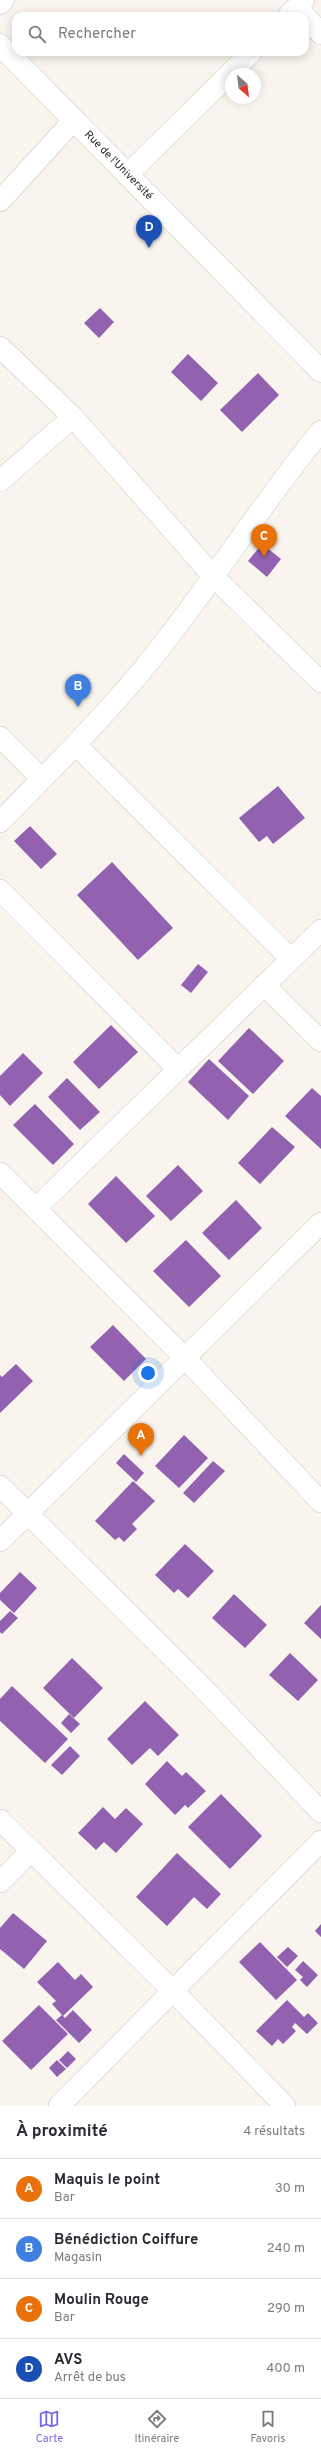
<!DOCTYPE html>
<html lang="fr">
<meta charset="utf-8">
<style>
:root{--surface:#fff;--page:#f2f2f3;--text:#2b2b33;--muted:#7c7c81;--line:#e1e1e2;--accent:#756be6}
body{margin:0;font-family:Overpass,sans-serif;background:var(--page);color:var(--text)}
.compass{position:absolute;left:225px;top:68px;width:36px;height:36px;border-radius:50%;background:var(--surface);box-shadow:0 2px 10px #0003;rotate:152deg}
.you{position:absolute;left:148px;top:1373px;width:14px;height:14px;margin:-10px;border:3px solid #fff;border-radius:50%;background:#1a73e8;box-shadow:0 0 0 6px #1a73e833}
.badge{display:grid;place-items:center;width:26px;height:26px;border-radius:50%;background:var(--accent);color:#fff;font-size:13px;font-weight:700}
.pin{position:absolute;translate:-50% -33px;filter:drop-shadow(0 1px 2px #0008)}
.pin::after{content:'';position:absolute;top:21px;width:14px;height:12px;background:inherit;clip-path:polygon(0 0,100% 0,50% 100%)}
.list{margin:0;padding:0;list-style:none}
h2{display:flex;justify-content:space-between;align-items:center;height:52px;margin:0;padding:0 16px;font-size:17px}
h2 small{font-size:13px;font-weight:400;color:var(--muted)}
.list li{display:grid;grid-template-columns:26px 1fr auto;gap:12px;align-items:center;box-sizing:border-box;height:60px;padding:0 16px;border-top:1px solid var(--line)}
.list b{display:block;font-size:15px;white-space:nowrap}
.list p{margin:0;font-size:13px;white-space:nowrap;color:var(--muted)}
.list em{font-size:13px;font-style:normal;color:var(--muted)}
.icon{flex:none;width:22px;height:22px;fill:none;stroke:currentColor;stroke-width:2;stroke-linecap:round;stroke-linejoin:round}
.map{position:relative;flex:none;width:321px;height:2106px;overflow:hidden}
.search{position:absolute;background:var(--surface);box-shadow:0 2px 10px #0003;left:12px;right:12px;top:12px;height:44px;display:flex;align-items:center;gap:10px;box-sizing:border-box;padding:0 14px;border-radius:12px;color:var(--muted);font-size:15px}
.sheet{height:292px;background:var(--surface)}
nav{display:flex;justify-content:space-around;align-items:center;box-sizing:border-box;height:56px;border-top:1px solid var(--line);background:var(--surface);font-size:11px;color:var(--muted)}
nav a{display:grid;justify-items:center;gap:2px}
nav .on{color:var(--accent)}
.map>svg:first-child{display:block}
</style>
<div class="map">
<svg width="321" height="2106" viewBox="0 0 321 2106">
<rect width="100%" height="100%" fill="#f9f5ee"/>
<path fill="#9261af" d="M100,308L114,322L99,338L84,323Z
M188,354L218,383L201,401L171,372Z
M258,373L279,395L242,432L220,410Z
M262,544L281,559L267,577L248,561Z
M278,786L305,818L273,844L267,836L259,842L239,818Z
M30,826L57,854L41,869L14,841Z
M112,862L173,928L138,960L77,895Z
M198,964L208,972L191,993L181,985Z
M111,1025L138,1052L99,1089L73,1062Z
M249,1028L284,1061L253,1094L218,1061Z
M23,1053L43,1073L10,1106L0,1095V1076Z
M209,1059L249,1096L228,1120L188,1082Z
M67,1078L100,1112L80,1130L48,1097Z
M312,1088L321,1096V1149L285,1116Z
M35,1104L74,1144L53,1165L13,1125Z
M272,1127L295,1147L260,1184L238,1163Z
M178,1165L203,1191L171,1221L146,1196Z
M116,1176L155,1216L126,1243L88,1204Z
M236,1200L262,1228L229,1260L202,1233Z
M186,1240L221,1276L189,1307L153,1271Z
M113,1325L146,1359L124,1381L90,1347Z
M16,1364L33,1381L0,1413V1375L2,1377Z
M184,1435L208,1458L179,1488L155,1466Z
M124,1454L144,1473L136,1482L116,1463Z
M213,1461L225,1471L194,1503L183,1493Z
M133,1481L155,1501L132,1524L137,1529L124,1542L119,1537L115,1540L95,1521Z
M185,1544L214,1571L188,1598L178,1589L174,1593L155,1575Z
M20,1572L37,1588L14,1613L0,1600V1593Z
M234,1594L267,1625L245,1648L212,1618Z
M321,1605V1639L304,1623Z
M10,1611L18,1618L2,1634L0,1632V1621Z
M290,1653L318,1680L298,1701L269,1675Z
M72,1658L103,1688L74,1718L43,1688Z
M12,1686L68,1739L45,1763L0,1721V1699Z
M145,1701L179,1735L158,1756L150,1748L132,1765L107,1739Z
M69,1714L80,1724L71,1733L61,1723Z
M70,1746L80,1756L62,1775L51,1765Z
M167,1761L182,1776L186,1772L206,1791L188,1808L185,1805L175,1815L145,1784Z
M221,1794L262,1836L230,1869L188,1827Z
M103,1807L115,1819L126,1808L143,1824L116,1853L104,1842L96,1850L78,1833Z
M177,1853L221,1894L207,1909L194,1897L167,1926L136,1897Z
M13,1913L47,1941L24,1969L0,1949V1928Z
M321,1924V1937L315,1931Z
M260,1942L297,1980L276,2000L239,1962Z
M288,1947L298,1956L287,1967L277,1957Z
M303,1961L318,1975L307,1987L300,1980L303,1977L295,1970Z
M58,1962L75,1980L81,1974L93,1987L63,2016L65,2018L73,2010L92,2030L79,2043L56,2020L62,2015L52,2004L56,2001L37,1982Z
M287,2000L304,2017L308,2013L318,2023L307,2034L295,2023L292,2027L296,2031L283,2044L278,2039L272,2046L256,2031Z
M39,2005L68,2034L31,2070L2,2041Z
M68,2051L76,2059L67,2068L59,2060Z
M57,2060L66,2069L57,2077L49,2068Z"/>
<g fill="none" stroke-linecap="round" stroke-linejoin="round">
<defs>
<path id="minor" d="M288,16L304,0
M305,16L321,34
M127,175L252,52
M0,201L73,121
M0,347L73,417L213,576L321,682
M0,481L73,417
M0,737L42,779
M76,745L291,959
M0,822C48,773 96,725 140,673C205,595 257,509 321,431
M0,890L178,1069
M264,985L321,1041
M0,1173L185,1358L321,1502
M36,1208L321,930
M0,1486L200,1685L321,1812
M0,1541L321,1223
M0,1820L173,1991L285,2106
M0,1882L31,1851
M59,2106L321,1841"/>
<g id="tertiary">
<path id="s1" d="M0,45L321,371"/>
</g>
<path id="trunk" d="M0,3L3,0"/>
</defs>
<use href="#minor" stroke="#cac7c1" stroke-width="22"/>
<use href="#tertiary" stroke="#cac7c1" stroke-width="23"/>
<use href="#trunk" stroke="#cac7c1" stroke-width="23"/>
<use href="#minor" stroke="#fff" stroke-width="21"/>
<use href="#tertiary" stroke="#fff" stroke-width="22"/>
<use href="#trunk" stroke="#fff" stroke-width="22"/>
</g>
<g text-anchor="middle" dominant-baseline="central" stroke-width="3" stroke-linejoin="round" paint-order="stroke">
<g font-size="11" fill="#292825" stroke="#fff">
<text stroke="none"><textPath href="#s1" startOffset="169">Rue de l'Université</textPath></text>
</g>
</g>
</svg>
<svg class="compass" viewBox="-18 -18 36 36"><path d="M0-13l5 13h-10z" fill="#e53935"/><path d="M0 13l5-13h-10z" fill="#7c7c81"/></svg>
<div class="you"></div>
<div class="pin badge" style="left:141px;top:1456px;background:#e8710a">A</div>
<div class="pin badge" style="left:78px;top:707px;background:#3f7fe0">B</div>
<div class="pin badge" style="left:264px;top:557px;background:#e8710a">C</div>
<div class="pin badge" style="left:149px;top:248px;background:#1a4fb4">D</div>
<div class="search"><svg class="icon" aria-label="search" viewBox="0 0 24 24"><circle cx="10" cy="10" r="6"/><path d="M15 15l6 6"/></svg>Rechercher</div>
</div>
<section class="sheet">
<h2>À proximité<small>4 résultats</small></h2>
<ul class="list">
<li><span class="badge" style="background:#e8710a">A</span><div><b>Maquis le point</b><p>Bar</p></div><em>30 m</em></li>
<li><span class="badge" style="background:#3f7fe0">B</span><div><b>Bénédiction Coiffure</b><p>Magasin</p></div><em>240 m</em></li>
<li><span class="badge" style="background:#e8710a">C</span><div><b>Moulin Rouge</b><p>Bar</p></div><em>290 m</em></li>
<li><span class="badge" style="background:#1a4fb4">D</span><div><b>AVS</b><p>Arrêt de bus</p></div><em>400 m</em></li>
</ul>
</section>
<nav>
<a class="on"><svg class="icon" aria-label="map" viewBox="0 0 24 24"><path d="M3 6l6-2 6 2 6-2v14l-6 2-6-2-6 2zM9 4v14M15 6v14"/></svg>Carte</a>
<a><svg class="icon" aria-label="directions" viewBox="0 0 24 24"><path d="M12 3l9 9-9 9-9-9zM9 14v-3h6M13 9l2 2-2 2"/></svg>Itinéraire</a>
<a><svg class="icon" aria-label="saved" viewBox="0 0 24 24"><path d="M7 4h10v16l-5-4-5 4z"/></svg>Favoris</a>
</nav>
